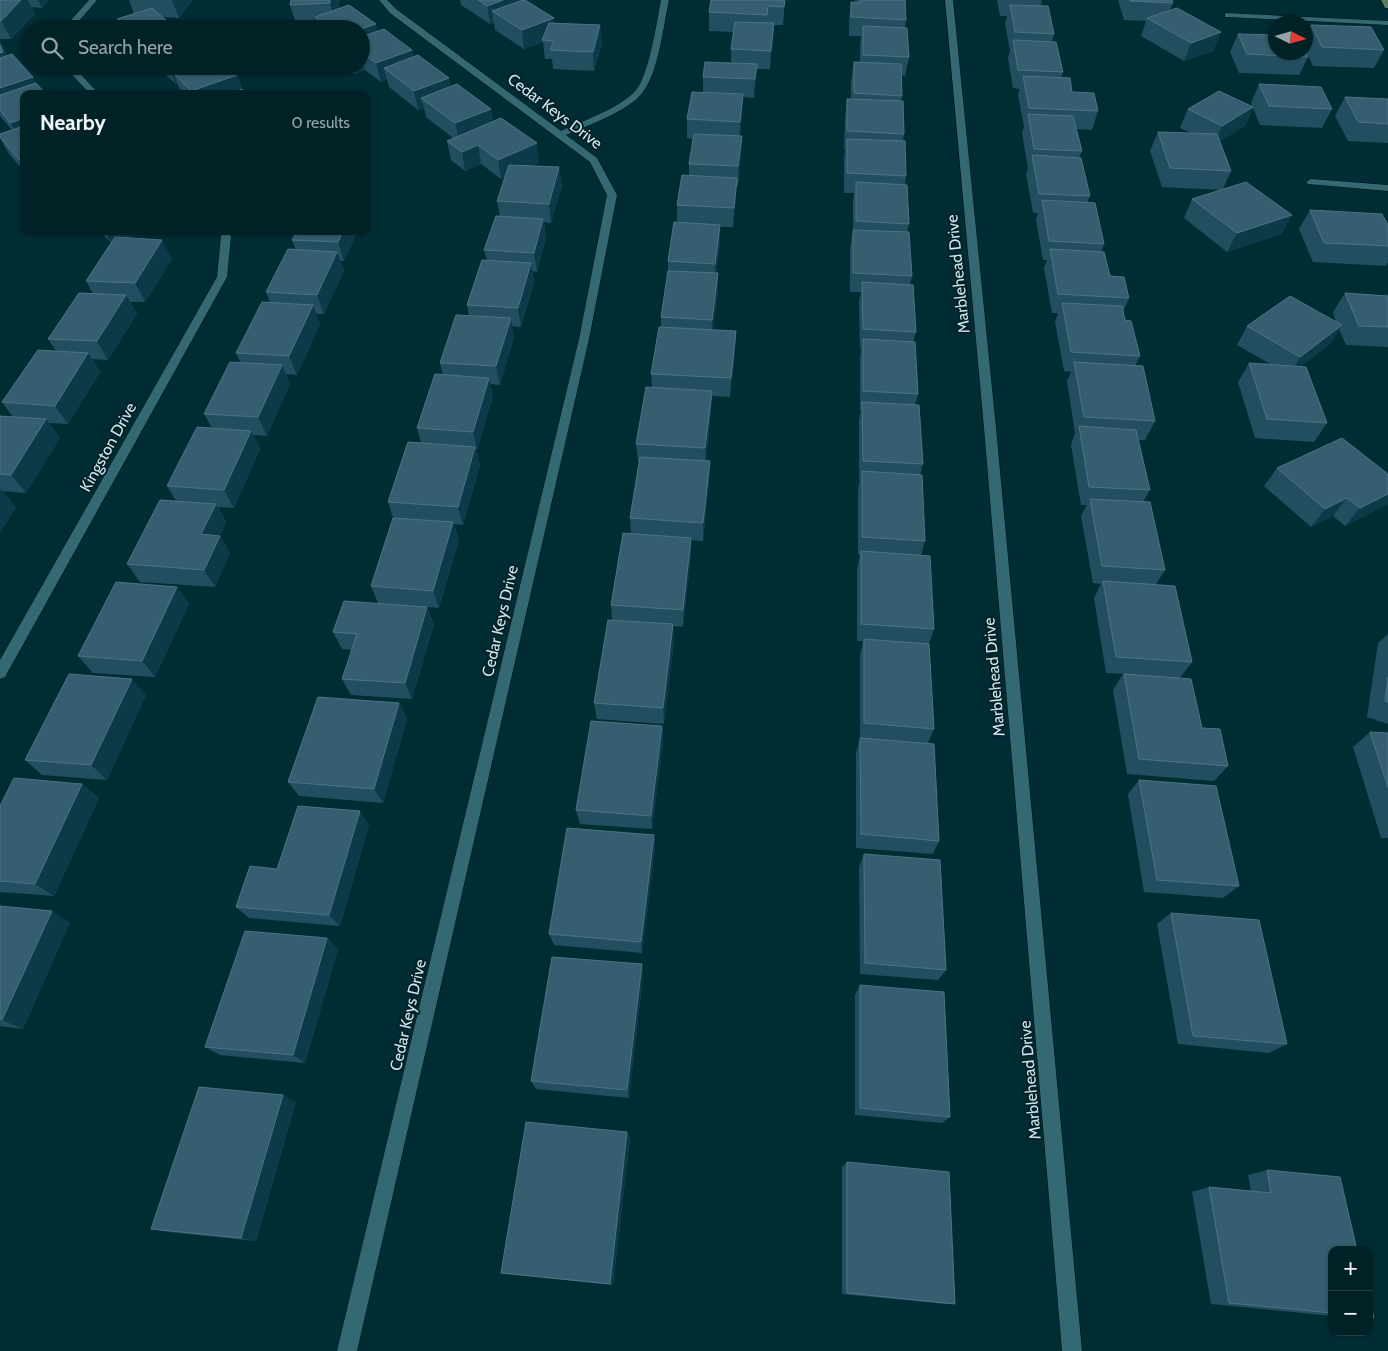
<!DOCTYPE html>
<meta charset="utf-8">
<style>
:root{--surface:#002227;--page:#0e2f33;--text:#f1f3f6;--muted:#95a4a7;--line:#223f44}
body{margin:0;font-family:Cabin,sans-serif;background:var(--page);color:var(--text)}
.controls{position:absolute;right:15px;bottom:15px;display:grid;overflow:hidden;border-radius:10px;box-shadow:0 1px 4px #0004}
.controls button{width:45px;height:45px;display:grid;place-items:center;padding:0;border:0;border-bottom:1px solid var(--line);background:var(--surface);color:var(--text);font:25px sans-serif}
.compass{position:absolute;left:1268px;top:15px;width:45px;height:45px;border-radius:50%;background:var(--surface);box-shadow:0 1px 4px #0004;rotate:95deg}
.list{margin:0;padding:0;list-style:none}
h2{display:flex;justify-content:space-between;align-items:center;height:65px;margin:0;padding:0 20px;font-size:21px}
h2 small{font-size:16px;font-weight:400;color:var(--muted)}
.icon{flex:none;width:28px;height:28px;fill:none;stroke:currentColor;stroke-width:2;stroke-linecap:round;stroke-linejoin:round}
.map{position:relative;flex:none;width:1388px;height:1351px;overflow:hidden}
.search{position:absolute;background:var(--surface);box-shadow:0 1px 4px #0004;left:20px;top:20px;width:350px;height:55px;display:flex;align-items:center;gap:12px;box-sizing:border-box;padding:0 18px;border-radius:28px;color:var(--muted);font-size:19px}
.panel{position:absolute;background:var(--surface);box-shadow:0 1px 4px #0004;left:20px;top:90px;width:350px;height:145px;border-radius:10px}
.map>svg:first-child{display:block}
</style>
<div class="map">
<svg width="1388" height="1351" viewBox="0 0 1388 1351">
<rect width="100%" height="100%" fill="#002d34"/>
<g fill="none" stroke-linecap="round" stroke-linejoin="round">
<defs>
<path id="minor" d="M89,0H97L72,29H63Z
M379,0H387L396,9L561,131C582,121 621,108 636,90C649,75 657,21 661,0H669C663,26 659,71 643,92C629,111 588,125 566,135L597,158L617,195L589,339L357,1351H337L579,339L607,195L590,162L390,13Z
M945,0H953L996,428L1082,1351H1062L984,428Z
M1225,13L1388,21V25L1228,17H1225Z
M64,66H73L99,94H90Z
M1311,179L1388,185V191L1308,184L1306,182Z
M218,231H228L231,236L227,277L5,677L0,679V660L217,277L221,236Z"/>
<path id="secondary" d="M1381,0H1388V8H1385Z"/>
</defs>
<use href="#minor" stroke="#001318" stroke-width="1"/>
<use href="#secondary" stroke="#001318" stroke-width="1"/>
<use href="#minor" fill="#346973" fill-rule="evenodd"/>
<use href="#secondary" fill="#5f7a5f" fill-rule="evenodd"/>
</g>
<path fill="#234e60" d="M0,0H49L42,8L31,7L35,14L11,39H0Z
M129,0H193L179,18L163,17L176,29H121L117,19L134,14Z
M340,0L338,9L412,50L414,57L449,78L450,87L491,109L493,121L539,163L532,166L559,167L562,186L551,223L544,222L546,238L537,272L532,271L534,282L521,327L512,326L514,337L500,385L490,384L493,396L477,450H476L480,465L463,525L454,524L459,540L439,608L427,607L434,624L412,699L351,695L342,679L352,650L342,649L333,632L378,603L371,586L393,518L388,502L421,443L417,428L443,375L440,363L469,316L467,305L487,261L484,250L500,217L497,201L505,178L501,179L481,164L465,171L451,160L447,141L453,138L426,117L424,108L418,110L389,87L387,79L381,82L365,70L355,74L345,66H361V29H319L317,23L296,24L290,5Z
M460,0H525L554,18V23L602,43L594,71L553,69L552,59H545L543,42L524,49L495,30L494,23L490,24L461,5Z
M785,0L783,25H773L770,69H756L754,98L743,97L742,113L740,136H742L741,155L738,186H737L733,227H720V244L716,273L718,292L713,330L736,331L735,350L730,397L712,396L711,410L706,461L709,480L703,541L691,540V555L683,627L673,626L674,641L664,724L597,719L594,703L612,620L611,605L631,534L630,518L639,462H638L636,444L652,387L651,374L661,327V317L668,272V261L677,222V205L689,176V164L693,139L687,138V119L703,93V77L731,63V49L733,32L709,31V12Z
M855,0H905L906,20L905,28L909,57L905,76L901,75L902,96L901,101L904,134L903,141L906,176L905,185L909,224L907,232L912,276L910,285L916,332L913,342L918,394L915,405L923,464L920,475L925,541L921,555L934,629L929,644L934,729L928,743L939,841L933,854L856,848V753L860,739V656L863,641H857V569L860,555H858V489L860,479H859V420L861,410H860V358L861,348H860L859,301L861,292H850V249L853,230V201L854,193H844V158L845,150H844L845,118L847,99H851V81L854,62H860V45L861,36H849V21L851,2L859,3L855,2Z
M997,0H1042L1041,6L1054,34L1052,41L1063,72L1061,78L1072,92L1098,111L1092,130L1076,129L1082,151L1079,158L1090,196L1087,203L1104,244L1101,252L1110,276L1129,298L1123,312L1125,320L1140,356L1135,366L1155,421L1145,440H1138L1150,490L1143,502L1165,570L1156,584L1192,662L1180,678L1202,728L1228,766L1214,781L1127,774L1113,690L1123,674L1106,673L1094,598L1101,584L1093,583L1081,516L1087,505H1081L1071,445L1075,433L1067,381L1071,372L1064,371L1055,322L1058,313H1052L1044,268L1047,260H1043L1036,220L1038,213H1033L1026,174L1028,168L1022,133L1024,127L1018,95L1020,89L1013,88L1008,58L1010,51L1005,23L1007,16H1000Z
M1118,0H1172L1173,3L1170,10L1221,32L1213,51L1184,61L1141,36L1146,21L1124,20Z
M1311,25L1384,50L1374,68L1313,66L1306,50V36Z
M1238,34L1308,57L1299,75L1239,73L1230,52Z
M0,40L7,56L33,77L36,83L24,94V175L20,169H22L9,154L0,138V134L12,130L0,116Z
M156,66H227L237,75L242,89L248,94H183L181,92L177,83L176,84Z
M1259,84L1332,109L1322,128L1260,125L1253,108L1245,126L1220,141L1231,171L1223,189L1292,215L1281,234L1227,252L1184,218L1192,199L1221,190L1162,187L1150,151L1158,132L1191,133L1180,128L1188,109L1252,106L1251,103Z
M1345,97L1388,99V143L1348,141L1335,116Z
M1310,210L1387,224L1388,223V262L1386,266L1313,262L1299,229Z
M100,231H146L129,238L172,259L145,302H130L137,314L108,360L92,359L100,372L68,424L49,423L60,438L26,493L2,491L16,507L0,533V416L13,417L2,402L56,351L48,339L93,294L86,281L111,243Z
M297,231H358L344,261H340L344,271L324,314H316L320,324L297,375L286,374L290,384L267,436L253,435L260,449L234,508L218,507L226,522L220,536L230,553L215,587L140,582L127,564L176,501L167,486L212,428L204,414L241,363L236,353L270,302L266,292L296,250L292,240Z
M1345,293L1388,296V347L1346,345L1339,329L1330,344L1301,366L1327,423L1314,442L1255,438L1238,382L1249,363L1270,364L1237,345L1247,326L1336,322L1333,312Z
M1277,468L1388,474V504L1345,526L1333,516L1311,527L1264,486Z
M177,587L189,604L155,677L93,673L78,656Z
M1388,634V724L1367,717L1378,643Z
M146,695L107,780L42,775L25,760Z
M399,703L407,719L383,803L299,796L288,782Z
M662,726L663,742L652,829L580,824L576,810Z
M1370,732L1388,733V838H1381L1353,747Z
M1139,780L1239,886L1223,898L1144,892L1128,794Z
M82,784L99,798L54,896L0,892V806Z
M369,825L340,926L249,918L236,907L277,869Z
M654,835L655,848L642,953L554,945L549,934Z
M864,854L946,970L938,980L860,974L859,867Z
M0,906L70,922L23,1029L0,1026Z
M1171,913L1287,1044L1269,1053L1178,1044L1157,924Z
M327,938L338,949L305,1063L220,1055L205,1047Z
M643,975L629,1098L536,1089L531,1081Z
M860,985L950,1117L942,1123L855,1115V995Z
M296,1102L256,1241L169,1232L151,1229Z
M627,1132L630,1138L613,1285L508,1274L501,1273Z
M847,1162L955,1304H946L842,1294V1167Z
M1267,1170L1332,1250V1316L1211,1304L1192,1192L1209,1187L1251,1191L1248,1175Z"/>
<path fill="#0d3a48" d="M21,0H28L35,14L11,39L1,21Z
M38,0H49L42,8Z
M172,0H193L179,18Z
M330,0H340L335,22L330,3Z
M503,0H523L492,11L494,23L490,24L487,6Z
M554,18L556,37L542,40L543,42L524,49L522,30Z
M376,24L381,43L361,50V29Z
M600,25L602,43L594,71L593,52Z
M1221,32L1213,51L1184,61L1191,43Z
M0,40L4,47L13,71L0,74Z
M412,50L416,68H384L387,79L381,82L376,63Z
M361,55L365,70L355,74L353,66H361Z
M757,64L756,83L754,98L755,79Z
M168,66H225L173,73L177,83L176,84Z
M237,75L243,94H192L191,91Z
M33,77L42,94L0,105V88Z
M449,78L452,97L421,98L424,108L418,110L414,91Z
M743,94L742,113L739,141L740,122Z
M1253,107L1245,126L1214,145L1222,126Z
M491,109L494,128L459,142L455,123Z
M24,118V141L21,142L10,123Z
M742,136L741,155L738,186V166Z
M537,143L539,163L501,179L498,160Z
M478,145L481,164L465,171L462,152Z
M24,158V168L19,160Z
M559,167L562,186L551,223L549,204Z
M737,178L736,197L733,227L734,208Z
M1292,215L1281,234L1227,252L1237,233Z
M543,219L546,238L537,272L534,253Z
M720,225V244L715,283V264Z
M105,231H146L112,245Z
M343,231H358L344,261L338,242Z
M162,240L172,259L145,302L135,283Z
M337,252L344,271L324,314L317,295Z
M531,263L534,282L521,327L518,308Z
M718,273V292L712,339V320Z
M126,295L137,314L108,360L97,341Z
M313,305L320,324L297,375L289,356Z
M511,318L514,337L500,385L496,366Z
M1342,325L1330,344L1289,376L1300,357Z
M736,331L735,350L730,397L731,378Z
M88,353L100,372L68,424L55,406Z
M282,365L290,384L267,436L258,417Z
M489,378L493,396L477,450L473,432Z
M712,391L711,410L705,466V448Z
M46,419L60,438L26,493L11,475Z
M251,431L260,449L234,508L224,490Z
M475,447L480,465L463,525L458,507Z
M710,461L709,480L703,541V523Z
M1,489L16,507L0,533V490Z
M1388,494V504L1345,526L1360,508Z
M1347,498L1333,516L1311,527L1325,509Z
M216,504L226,522L220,536L230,553L215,587L204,570L201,534Z
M453,522L459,540L439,608L433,591Z
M691,538V555L683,627V610Z
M177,587L189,604L155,677L142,661Z
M427,607L434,624L412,699L405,683Z
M673,624L674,641L664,724L663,708Z
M132,679L146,695L107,780L91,765Z
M399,703L407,719L383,803L374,789Z
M662,726L663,742L652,829L651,816Z
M82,784L99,798L54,896L35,884Z
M360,811L369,825L340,926L329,915Z
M654,835L655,848L642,953L641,942Z
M52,911L70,922L23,1029L2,1020Z
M327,938L338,949L305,1063L293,1055Z
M642,964L643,975L629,1098L627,1090Z
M283,1095L296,1102L256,1241L241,1238Z
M627,1132L630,1138L613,1285L610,1284Z"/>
<path fill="#355e70" stroke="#4d7483" d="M0,0H21L1,21H0Z
M291,0H330V3L290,5Z
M478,0H503L487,6Z
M523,0H525L554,18L522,30L492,11Z
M711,0H785L784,7L768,6L767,15L709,12Z
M860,0H905L906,20L851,17V2L860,3Z
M1130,0H1172L1173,3L1130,1Z
M349,5L376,24L361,29H332L315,17Z
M1010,5L1048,6L1054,34L1015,32Z
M152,8L175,28L173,29H127L117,19Z
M1177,8L1221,32L1191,43L1147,18Z
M735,22L774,23L771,51L731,49Z
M549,23L600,25L593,52L550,50L554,41L542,40Z
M1311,25L1371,27L1384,50L1322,47Z
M863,26L907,28L909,57L863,55Z
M384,29L412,50L376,63L361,52V37Z
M1238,34L1276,35V52H1306L1308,57L1247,54Z
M1013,40L1056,42L1063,72L1018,70Z
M0,45L3,52L0,53Z
M12,54L33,77L0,88V58Z
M418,55L449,78L414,91L384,68Z
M705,62L757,64L755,79L703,77Z
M854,62L901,64L902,96L854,93Z
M193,66H227L237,75L191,91L173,73Z
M1023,76L1070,78L1072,92L1094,93L1098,111L1029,108Z
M36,83L46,94H24V118L10,123L0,110V95Z
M457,84L491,109L455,123L421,98Z
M1259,84L1321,87L1332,109L1269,106Z
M242,89L248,94H230Z
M1219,91L1253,107L1222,126L1188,109Z
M692,92L743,94L740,122L687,119Z
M1345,97L1388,99V124L1358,122Z
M847,99L903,101L904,134L847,131Z
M1028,114L1073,116L1082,151L1034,149Z
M501,118L537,143L498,160L478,145L462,152L447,141Z
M24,126V158L19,160L0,137V134Z
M1158,132L1217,134L1231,171L1170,168Z
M694,134L742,136L738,166L689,164Z
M847,139L905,141L906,176L847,173Z
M1032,155L1081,158L1090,196L1039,194Z
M509,165L559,167L549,204L497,201Z
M24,168V174L20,169Z
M682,175L737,178L734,208L677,205Z
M856,182L907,185L909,224L856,221Z
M1246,182L1292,215L1237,233L1192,199Z
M1042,200L1095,203L1104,244L1049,241Z
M1310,210L1382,214L1388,225V246L1324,243Z
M496,216L543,219L534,253L484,250Z
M674,222L720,225L715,264L668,261Z
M853,230L909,232L912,276L853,273Z
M297,231H343L338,242L292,240Z
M115,237L162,240L135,283L86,281Z
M288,249L337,252L317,295L266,292Z
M1050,249L1104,252L1110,276L1124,277L1129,298L1058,294Z
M482,260L531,263L518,308L467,305Z
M668,271L718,273L712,320L661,317Z
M862,282L913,285L916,332L863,329Z
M79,293L126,295L97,341L48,339Z
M1345,293L1388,296V327L1359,326Z
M1290,296L1342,325L1300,357L1247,326Z
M262,302L313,305L289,356L236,353Z
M1062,303L1122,306L1125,320L1131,321L1140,356L1071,352Z
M456,315L511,318L496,366L440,363Z
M659,327L736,331L731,378L651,374Z
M863,339L915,342L918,394L863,391Z
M38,350L88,353L55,406L2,402Z
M230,362L282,365L258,417L204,414Z
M1074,362L1143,366L1155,421L1084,417Z
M1249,363L1306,367L1327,423L1267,419Z
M435,374L489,378L473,432L417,428Z
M646,387L712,391L705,448L636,444Z
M862,402L919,405L923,464L863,461Z
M0,416L46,419L11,475L0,474Z
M1079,426L1136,430L1150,490L1089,487Z
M197,427L251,431L224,490L167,486Z
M1342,438L1388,474V494L1360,508L1347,498L1325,509L1277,468Z
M408,442L475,447L458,507L388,502Z
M640,457L710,461L703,523L630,518Z
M862,471L922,475L925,541L862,537Z
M1090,499L1150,502L1165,570L1102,566Z
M160,500L216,504L201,534L220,536L204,570L127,564Z
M393,518L453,522L433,591L371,586Z
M623,533L691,538L683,610L611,605Z
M861,551L930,556L934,629L861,624Z
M1103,581L1175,586L1192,662L1116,657Z
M116,582L177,587L142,661L78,656Z
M344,601L427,607L405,683L342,679L357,634L333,632Z
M608,620L673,624L663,708L594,703Z
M864,639L929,644L934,729L864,723Z
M69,674L132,679L91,765L25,760Z
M1124,674L1191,679L1202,728L1220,729L1228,766L1139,759Z
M1388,677V702L1385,701Z
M318,697L399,703L374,789L288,782Z
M591,721L662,726L651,816L576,810Z
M1370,732L1388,733V787Z
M860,738L934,744L939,841L861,834Z
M14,778L82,784L35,884L0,881V806Z
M1139,780L1216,786L1239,886L1157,880Z
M298,806L360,811L329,915L236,907L250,866L277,869Z
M567,828L654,835L641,942L549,934Z
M864,854L940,860L946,970L865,963Z
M0,906L52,911L2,1020L0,1019Z
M1171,913L1259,920L1287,1044L1193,1036Z
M245,931L327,938L293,1055L205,1047Z
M552,957L642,964L627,1090L531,1081Z
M860,985L944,992L950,1117L860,1108Z
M199,1087L283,1095L241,1238L151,1229Z
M526,1122L627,1132L610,1284L501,1273Z
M847,1162L949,1172L955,1304L847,1293Z
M1267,1170L1340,1177L1357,1250H1332V1313L1229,1303L1209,1187L1271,1193Z
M1369,1299L1374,1318L1369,1317Z"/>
<g text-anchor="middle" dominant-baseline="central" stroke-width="4" stroke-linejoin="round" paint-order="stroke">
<g font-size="16" fill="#cce7ec" stroke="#052127">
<text transform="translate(555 111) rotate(37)">Cedar Keys Drive</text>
<text transform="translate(958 274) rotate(-96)">Marblehead Drive</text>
<text transform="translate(108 447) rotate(-61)">Kingston Drive</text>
<text transform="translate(500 621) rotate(-77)">Cedar Keys Drive</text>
<text transform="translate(994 677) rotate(-95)">Marblehead Drive</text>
<text transform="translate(408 1015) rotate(-77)">Cedar Keys Drive</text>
<text transform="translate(1030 1080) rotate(-95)">Marblehead Drive</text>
</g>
</g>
</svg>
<div class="controls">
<button>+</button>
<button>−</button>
</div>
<svg class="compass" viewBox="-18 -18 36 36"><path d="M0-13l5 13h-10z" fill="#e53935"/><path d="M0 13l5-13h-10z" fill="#95a4a7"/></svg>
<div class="search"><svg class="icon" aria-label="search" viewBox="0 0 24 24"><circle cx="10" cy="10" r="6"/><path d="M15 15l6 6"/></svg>Search here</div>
<section class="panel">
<h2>Nearby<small>0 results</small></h2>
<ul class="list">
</ul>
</section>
</div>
